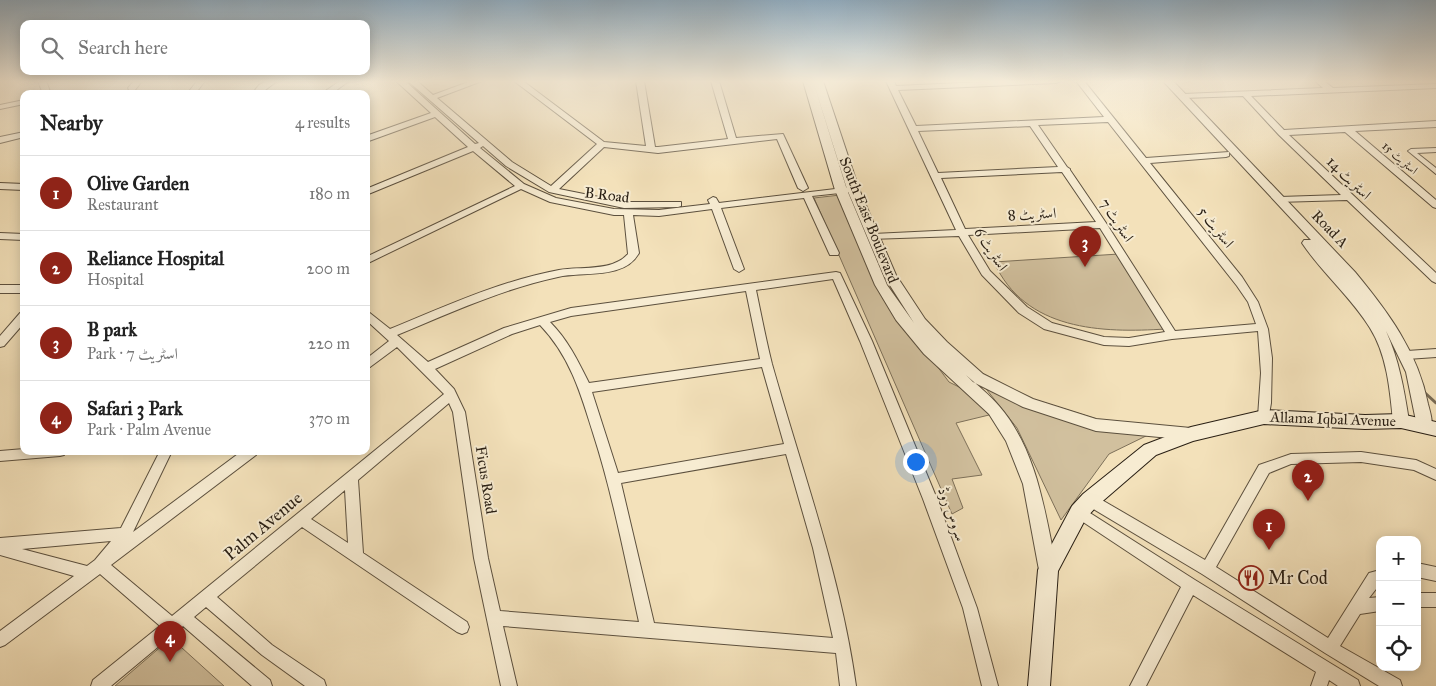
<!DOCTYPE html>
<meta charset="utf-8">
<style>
:root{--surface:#fff;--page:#f6f6f6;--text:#222;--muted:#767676;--line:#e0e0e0;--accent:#8f2418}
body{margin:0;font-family:"IM FELL Great Primer",Amiri,serif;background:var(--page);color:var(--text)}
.controls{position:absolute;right:15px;bottom:15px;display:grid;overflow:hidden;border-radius:10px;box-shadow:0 2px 12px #0003}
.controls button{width:45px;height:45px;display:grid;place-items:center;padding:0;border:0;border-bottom:1px solid var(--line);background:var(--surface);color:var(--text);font:25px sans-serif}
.you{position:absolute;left:915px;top:461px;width:18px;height:18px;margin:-12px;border:4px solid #fff;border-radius:50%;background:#1a73e8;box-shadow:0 0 0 8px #1a73e833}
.badge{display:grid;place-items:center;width:32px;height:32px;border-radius:50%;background:var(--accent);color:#fff;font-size:16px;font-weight:700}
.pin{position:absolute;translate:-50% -41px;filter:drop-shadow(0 1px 2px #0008)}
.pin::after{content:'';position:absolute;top:26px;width:18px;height:15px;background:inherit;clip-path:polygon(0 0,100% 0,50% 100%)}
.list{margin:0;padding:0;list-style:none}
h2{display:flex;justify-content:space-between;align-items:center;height:65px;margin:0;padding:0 20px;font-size:21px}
h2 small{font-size:16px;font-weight:400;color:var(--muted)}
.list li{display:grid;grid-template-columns:32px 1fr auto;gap:15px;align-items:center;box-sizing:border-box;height:75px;padding:0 20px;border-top:1px solid var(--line)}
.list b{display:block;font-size:19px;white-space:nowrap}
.list p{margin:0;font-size:16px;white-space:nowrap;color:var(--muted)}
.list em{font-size:16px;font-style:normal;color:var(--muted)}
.icon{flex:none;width:28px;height:28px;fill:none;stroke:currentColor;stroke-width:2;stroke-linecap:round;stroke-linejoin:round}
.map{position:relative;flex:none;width:1436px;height:686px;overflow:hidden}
.search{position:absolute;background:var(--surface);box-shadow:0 2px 12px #0003;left:20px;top:20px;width:350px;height:55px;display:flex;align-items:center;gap:12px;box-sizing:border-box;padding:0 18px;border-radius:10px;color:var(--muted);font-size:19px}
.panel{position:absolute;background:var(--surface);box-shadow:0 2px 12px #0003;left:20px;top:90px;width:350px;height:365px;border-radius:10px}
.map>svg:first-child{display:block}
</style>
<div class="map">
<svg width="1436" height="686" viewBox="0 0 1436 686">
<rect width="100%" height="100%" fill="#f3e1ba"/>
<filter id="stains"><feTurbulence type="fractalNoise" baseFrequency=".004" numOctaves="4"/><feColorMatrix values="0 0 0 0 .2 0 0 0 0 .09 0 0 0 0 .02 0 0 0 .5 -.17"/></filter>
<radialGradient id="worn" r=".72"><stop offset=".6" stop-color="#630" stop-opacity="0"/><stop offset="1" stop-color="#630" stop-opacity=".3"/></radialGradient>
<path fill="#d1c09e" stroke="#7d7059" d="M840,195L874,282L949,382L971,393L989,415L956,423L982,475L952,479L963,508L952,514L814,198Z
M1119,254L1166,329C1102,333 1025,331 994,262Z
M979,380L991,386L1148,435L1109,454L1061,520L1017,428Z
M171,638L224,686H115Z"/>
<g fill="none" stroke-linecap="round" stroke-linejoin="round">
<path stroke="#796c56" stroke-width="3" d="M1424,392L1436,403"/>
<defs>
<path id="pedestrian" d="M1436,148V152L1417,153L1436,168V174L1408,151L1411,149Z"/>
<path id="minor" d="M38,81H46L51,94H43Z
M134,81H142L135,90H129L128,88Z
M197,81H205L195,94H187Z
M267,81H277L260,94H252L259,85Z
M340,81H349L331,94H321Z
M396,81H405L475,144L479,143L408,81H417L433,95L471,81H482L437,98L512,162L551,186L597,144L514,81H523L604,142L646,146L636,81H644L655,147H658L728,139L711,81H719L736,138L783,134L808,188L803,191L798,188L777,139L658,153L604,147L559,189L624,202H681V206L678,207L624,208L549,192L506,166L483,146L480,148L524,184L556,198L614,209L659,210L710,204L708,200L713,197L716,198L719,203L852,187V191L849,192L812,196L839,253L838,255H830L829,253L804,198L721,208L744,269L739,272L734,269L712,209L659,216L633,215L639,253C624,280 584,271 558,277C502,289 450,313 397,335L428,362L504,328L571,308L836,272L840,273L872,341L937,499L977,608L998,686H982L963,608L923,499L860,341L833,279L756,290C761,314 766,340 772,364C802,471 841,576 856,686H840L836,653L503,626L517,686H501L474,558L453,412L449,403L358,480L363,553L467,622L469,627L467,632L462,634L457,632L302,527L217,597L272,645L324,680L326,686H305L262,655L206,607L194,617L270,680L272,686H252L183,626L111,686H91L93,680L160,626L100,574L5,645L0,647V631L74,576L0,555V538L121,528L160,451H172L133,532L242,451H258L256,455L111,565L172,616L444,394L397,347L366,370V359L389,341L366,320V310L390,329C446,306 500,281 559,270C581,266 612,272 628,254L624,215H614L550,202L521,189L366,264V257L515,186L473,151L366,195V189L468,147L435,117L366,142V136L431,113ZM746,291L760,359L589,383C578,361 568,340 550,322L571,316ZM540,325C570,356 581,394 593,433C613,495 625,559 639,622L500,611L488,558L465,412L454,389L435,369L512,334ZM762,367L784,444L618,473L592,392ZM786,454L813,548L833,638L654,623L621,483ZM345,490L348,543L311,519ZM111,541L95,560L87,566L22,549Z
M886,81H894L896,86L1003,81H1060L1056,83L898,90L916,126L1104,117L1076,81H1084L1146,158L1229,152V156L1226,157L1150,163L1242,277L1258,302L1268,329L1272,358L1271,403L1268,420L1264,422L1260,420L1258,417L1261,373L1258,331L1172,339L1129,346L1104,345L1044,329L1019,313L982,275L959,236L870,239L868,237L873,234L956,230ZM1108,122L1237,286L1248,302L1256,324L1175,331L1106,223L1070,170V169L1067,167L1038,125ZM1030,126L1058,167L938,173L918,131ZM1062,172L1096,222L965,229L941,178ZM1100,228L1165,332L1129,338L1104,337L1052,323L1027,307L990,271L968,235Z
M1315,81H1324L1333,88L1436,84V88L1251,96L1284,130L1436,121V127L1355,131L1436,200V208L1433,207L1345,132L1289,135L1436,273V283L1432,281L1347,200L1277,202V198L1280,197L1341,195L1279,135L1243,96L1183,98L1179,96L1183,94L1323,88Z
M24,100V104L0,109V105Z
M24,132V137L0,143V137Z
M0,183L24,184V190L0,189Z
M0,233L24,234V240L0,239Z
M0,285H24V293H0Z
M24,312V323L4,346L0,347V336L20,313Z
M1436,349V357L1407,359L1403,358L1401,355L1403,352L1407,351Z
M24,449V451H66L64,455L60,456L0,461V451Z
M1361,452L1416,460L1436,469V480L1414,470L1361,462L1291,464L1269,473L1216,567L1328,638L1369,573L1380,570V584L1369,598L1380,597V611L1360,614L1340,646L1400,680L1402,686H1379L1325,653L1202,574L1085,504L1083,500L1085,496L1090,494L1095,496L1205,560L1259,465L1291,454Z
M1079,506L1195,580L1330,663L1358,680L1360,686H1338L1329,680L1327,686H1311L1316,672L1193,595L1146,686H1130L1181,587L1074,516L1072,512L1074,508Z
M1417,563L1436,567V581L1417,577Z
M1417,593H1436V607H1417Z"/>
<path id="tertiary" d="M803,81H813L847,190L887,285L914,323L884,276L847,189L813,81H823L859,189L896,275L925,319L947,342L983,374L1033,399L1096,419L1191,428L1196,430L1199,434L1196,438L1191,440L1096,431L1023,407L973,382L966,375C977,385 990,395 999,406C1038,451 1045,514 1057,570L1054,576L1048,578L1042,576L1039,570L1023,484L1006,441L989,414L924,354L896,320L875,285L835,190Z
M1163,81H1173L1355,272C1388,312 1418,352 1428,404C1430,412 1434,423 1430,430L1425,432L1420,430L1417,426L1406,372L1386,331C1399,360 1404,389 1409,421L1406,425L1401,427L1396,425L1393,421C1390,390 1387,355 1370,328C1351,297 1322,273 1302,243L1304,240H1311Z"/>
<path id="secondary" d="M1264,410L1365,415L1401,414L1436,422V436L1401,428L1365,429L1264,424L1193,441L1156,455L1097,506L1086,518L1058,571L1050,686H1028L1038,570L1072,506L1083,494L1144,445L1191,427Z"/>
</defs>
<use href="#pedestrian" stroke="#5c503e" stroke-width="2"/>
<use href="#minor" stroke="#5c503e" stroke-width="2"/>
<use href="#tertiary" stroke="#5c503e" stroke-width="2"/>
<use href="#secondary" stroke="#291f14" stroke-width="2"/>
<use href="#pedestrian" fill="#f7ecd2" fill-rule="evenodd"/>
<use href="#minor" fill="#f7ecd2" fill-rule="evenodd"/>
<use href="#tertiary" fill="#f7ecd2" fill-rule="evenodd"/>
<use href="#secondary" fill="#f7ecd2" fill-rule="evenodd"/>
</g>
<linearGradient id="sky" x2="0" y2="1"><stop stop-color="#91acbf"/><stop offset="0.46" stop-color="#faf2e0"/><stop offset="1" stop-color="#faf2e0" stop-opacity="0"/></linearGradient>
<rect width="1436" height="177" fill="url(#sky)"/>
<defs>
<symbol id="restaurant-ring" viewBox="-11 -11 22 22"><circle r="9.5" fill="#f7ecd2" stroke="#8f2418" stroke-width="1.5"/><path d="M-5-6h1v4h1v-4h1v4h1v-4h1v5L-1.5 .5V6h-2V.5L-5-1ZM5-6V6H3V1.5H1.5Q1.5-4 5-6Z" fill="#8f2418"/></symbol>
</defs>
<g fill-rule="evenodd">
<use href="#restaurant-ring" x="1237" y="564" width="28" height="28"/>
</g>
<g text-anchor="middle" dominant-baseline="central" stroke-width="4" stroke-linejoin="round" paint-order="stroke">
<g font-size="12" fill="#291f14" stroke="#f7ecd2">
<text transform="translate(1400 158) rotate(41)">اسٹریٹ 15</text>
</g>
<g font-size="15" fill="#291f14" stroke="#f7ecd2">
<text transform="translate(1349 178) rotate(44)">اسٹریٹ 14</text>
<text transform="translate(607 195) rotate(7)">B Road</text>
<text transform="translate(1032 214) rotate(-3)">اسٹریٹ 8</text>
<text transform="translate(869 220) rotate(68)">South East Boulevard</text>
<text transform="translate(1117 220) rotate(57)">اسٹریٹ 7</text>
<text transform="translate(1216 227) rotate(52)">اسٹریٹ 5</text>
<text transform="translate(1330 229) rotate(46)">Road A</text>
<text transform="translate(991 249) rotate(57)">اسٹریٹ 6</text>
<text transform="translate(1333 419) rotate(2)">Allama Iqbal Avenue</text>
<text transform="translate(486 480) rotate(81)">Ficus Road</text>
<text transform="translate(952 514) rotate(70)">سروس روڈ</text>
</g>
<g font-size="18" fill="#291f14" stroke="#f7ecd2">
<text transform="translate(263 526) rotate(-40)">Palm Avenue</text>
</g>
<g font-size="18" fill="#291f14" stroke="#f7ecd2" text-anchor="start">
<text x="1268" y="578">Mr Cod</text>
</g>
</g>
<rect width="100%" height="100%" filter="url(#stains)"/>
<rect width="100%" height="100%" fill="url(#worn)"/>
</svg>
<div class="controls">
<button>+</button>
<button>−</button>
<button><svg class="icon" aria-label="locate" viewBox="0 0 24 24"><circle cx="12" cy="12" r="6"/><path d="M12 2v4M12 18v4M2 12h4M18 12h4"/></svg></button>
</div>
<div class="you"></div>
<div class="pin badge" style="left:1269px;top:550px">1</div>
<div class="pin badge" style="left:1308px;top:501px">2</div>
<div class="pin badge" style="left:1085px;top:267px">3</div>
<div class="pin badge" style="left:170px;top:662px">4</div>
<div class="search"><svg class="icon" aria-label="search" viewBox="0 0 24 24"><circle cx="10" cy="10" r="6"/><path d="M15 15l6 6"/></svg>Search here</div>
<section class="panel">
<h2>Nearby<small>4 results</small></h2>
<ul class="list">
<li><span class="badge">1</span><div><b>Olive Garden</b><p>Restaurant</p></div><em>180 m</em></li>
<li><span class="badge">2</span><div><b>Reliance Hospital</b><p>Hospital</p></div><em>200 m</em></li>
<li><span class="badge">3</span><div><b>B park</b><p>Park · اسٹریٹ 7</p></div><em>220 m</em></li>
<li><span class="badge">4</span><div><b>Safari 3 Park</b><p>Park · Palm Avenue</p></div><em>370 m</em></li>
</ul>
</section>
</div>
